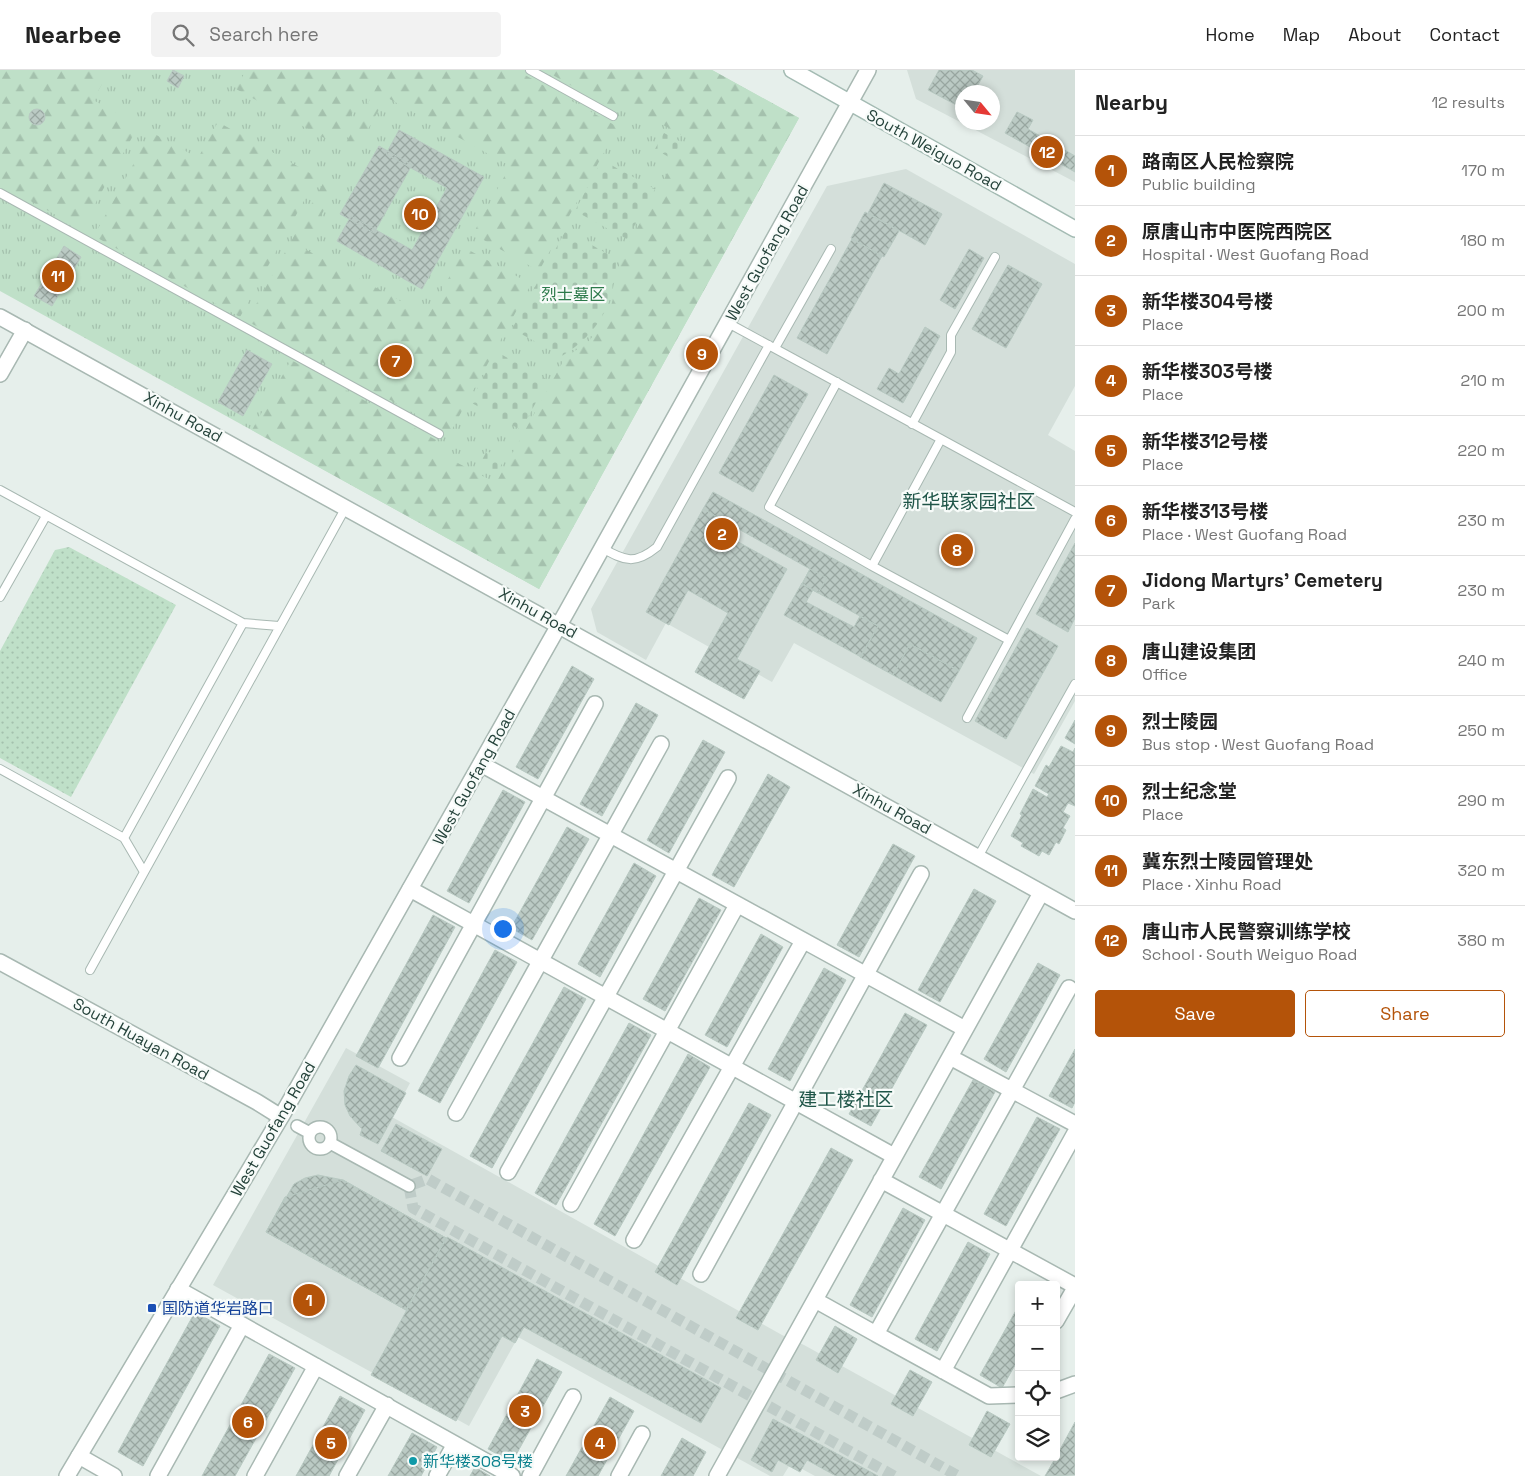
<!DOCTYPE html>
<meta charset="utf-8">
<style>
:root{--surface:#fff;--page:#f2f2f2;--text:#222;--muted:#767676;--line:#e0e0e0;--accent:#b45309}
body{margin:0;font-family:"Space Grotesk","Noto Sans SC",sans-serif;background:var(--page);color:var(--text)}
.controls{position:absolute;right:15px;bottom:15px;display:grid;overflow:hidden;border-radius:5px;box-shadow:0 2px 8px #0003}
.controls button{width:45px;height:45px;display:grid;place-items:center;padding:0;border:0;border-bottom:1px solid var(--line);background:var(--surface);color:var(--text);font:25px sans-serif}
.compass{position:absolute;left:955px;top:15px;width:45px;height:45px;border-radius:50%;background:var(--surface);box-shadow:0 2px 8px #0003;rotate:119deg}
.you{position:absolute;left:502px;top:858px;width:18px;height:18px;margin:-12px;border:4px solid #fff;border-radius:50%;background:#1a73e8;box-shadow:0 0 0 8px #1a73e833}
.badge{display:grid;place-items:center;width:32px;height:32px;border-radius:50%;background:var(--accent);color:#fff;font-size:16px;font-weight:700}
.pin{position:absolute;translate:-50% -50%;border:2px solid #fff;box-shadow:0 1px 5px #0006}
.list{margin:0;padding:0;list-style:none}
h2{display:flex;justify-content:space-between;align-items:center;height:65px;margin:0;padding:0 20px;font-size:21px}
h2 small{font-size:16px;font-weight:400;color:var(--muted)}
.list li{display:grid;grid-template-columns:32px 1fr auto;gap:15px;align-items:center;box-sizing:border-box;height:70px;padding:0 20px;border-top:1px solid var(--line)}
.list b{display:block;font-size:19px;white-space:nowrap}
.list p{margin:0;font-size:16px;white-space:nowrap;color:var(--muted)}
.list em{font-size:16px;font-style:normal;color:var(--muted)}
.actions{display:flex;gap:10px;padding:15px 20px}
.actions a{flex:1;padding:11px 0;border:1px solid var(--accent);border-radius:5px;text-align:center;font-size:18px;color:var(--accent)}
.actions .main{background:var(--accent);color:#fff}
.icon{flex:none;width:28px;height:28px;fill:none;stroke:currentColor;stroke-width:2;stroke-linecap:round;stroke-linejoin:round}
.map{position:relative;flex:none;width:1075px;height:1406px;overflow:hidden}
header{display:flex;align-items:center;gap:30px;box-sizing:border-box;height:70px;padding:0 25px;background:var(--surface);border-bottom:1px solid var(--line)}
header strong{font-size:24px}
nav{display:flex;gap:28px;margin-inline-start:auto;font-size:18px}
.search{width:350px;height:45px;background:var(--page);display:flex;align-items:center;gap:12px;box-sizing:border-box;padding:0 18px;border-radius:5px;color:var(--muted);font-size:19px}
main{display:flex}
aside{flex:1;background:var(--surface)}
.map>svg:first-child{display:block}
</style>
<header>
<strong>Nearbee</strong>
<div class="search"><svg class="icon" aria-label="search" viewBox="0 0 24 24"><circle cx="10" cy="10" r="6"/><path d="M15 15l6 6"/></svg>Search here</div>
<nav><a>Home</a><a>Map</a><a>About</a><a>Contact</a></nav>
</header>
<main>
<div class="map">
<svg width="1075" height="1406" viewBox="0 0 1075 1406">
<defs>
<pattern id="grass-tufts" width="24" height="20" patternUnits="userSpaceOnUse" patternTransform="scale(1.25)"><rect width="24" height="20" fill="#bfe0c8"/><path d="M3 7l-1-3M5 7V3M7 7l1-3M15 17l-1-3M17 17v-4M19 17l1-3" fill="none" stroke="#a4c1ad"/></pattern>
<pattern id="forest-firs" width="22" height="20" patternUnits="userSpaceOnUse" patternTransform="scale(1.25)"><rect width="22" height="20" fill="#bfe0c8"/><path d="M5 1l3.5 6h-7zM16 11l3.5 6h-7z" fill="#a4c1ad"/></pattern>
<pattern id="cemetery-stones" width="16" height="16" patternUnits="userSpaceOnUse" patternTransform="scale(1.25)"><rect width="16" height="16" fill="#bfe0c8"/><path d="M2 7V4a2 2 0 0 1 4 0v3zM10 15v-3a2 2 0 0 1 4 0v3z" fill="#a4c1ad"/></pattern>
<pattern id="garden-dots" width="8" height="8" patternUnits="userSpaceOnUse" patternTransform="scale(1.25)"><rect width="8" height="8" fill="#bfe0c8"/><path d="M2 2h.1M6 6h.1" fill="none" stroke="#a4c1ad" stroke-width="1.8" stroke-linecap="round"/></pattern>
<pattern id="building-cross-hatch" width="8" height="8" patternUnits="userSpaceOnUse" patternTransform="scale(1.25)"><rect width="8" height="8" fill="#bbcac4"/><path d="M0 0l8 8M0 8l8-8" fill="none" stroke="#98a6a0"/></pattern>
</defs>
<rect width="100%" height="100%" fill="#e6efeb"/>
<path fill="#d4dfda" fill-rule="evenodd" d="M907,0H1075V112L916,29ZM962,22H992V52H962Z
M906,99L1075,194V316L1048,365L1075,381V631L1034,704L794,573L772,612L666,553L646,590L597,562L591,539L827,116Z
M346,978L410,1013L392,1047L782,1265L804,1275L1041,1406H815L791,1393L783,1406H770L518,1267L469,1356L213,1215Z"/>
<path fill="url(#grass-tufts)" d="M0,0H712L799,48L539,519L0,221Z"/>
<path fill="url(#forest-firs)" d="M0,0H94L106,7L93,30L139,55L81,159L0,114Z
M246,0H376L335,74L236,19Z
M386,0H516L618,57L539,201L473,164L510,96L386,27L352,88L341,82Z
M544,0H712L799,48L539,519L252,360L291,290L436,370L431,379L496,413L565,288L589,271L601,256L610,240L619,205V191L687,68L621,32L616,41Z
M218,52L317,107L240,247L94,166L151,62L198,88Z
M327,106L339,113L303,178L428,246L465,178L531,214L450,363L247,251Z"/>
<path fill="url(#cemetery-stones)" d="M664,63L681,72L672,89L655,79Z
M602,90L655,119L627,169L575,141Z
M566,160L616,189C616,232 599,263 562,286L512,259Z
M497,282L548,310L521,360L470,332Z
M487,381L504,390L495,406L478,397Z"/>
<path fill="url(#garden-dots)" d="M69,477L176,535L71,727L0,688V581L55,480Z"/>
<path fill="url(#building-cross-hatch)" stroke="#b8c9c2" d="M173,0L184,6L178,18L167,11Z
M939,0H972L983,6L974,22H962V38L928,20Z
M29 47a8 8 0 1 1 16 0a8 8 0 1 1-16 0Z
M1017,42L1033,50L1028,59L1075,86V102L1005,63Z
M399,60L484,107L422,219L337,171L351,146L412,180L447,118L386,84Z
M379,76L412,95L374,163L340,144Z
M884,113L942,144L925,175L868,143Z
M417,126L436,137L423,161L404,150Z
M865,142L899,161L884,187L851,168Z
M852,169L882,186L827,284L797,268Z
M64,176L81,187L52,236L34,226Z
M969,179L984,188L955,239L940,230Z
M1008,195L1042,214L1006,278L972,259Z
M925,257L940,266L903,333L877,319L889,298L899,304Z
M247,280L272,294L243,346L218,332Z
M774,305L808,324L753,422L719,403Z
M713,422L977,568L959,601L910,574L893,605L860,587L878,556L802,514L810,499L703,439Z
M703,439L719,448L713,458L787,499L737,589L760,601L744,629L695,602L728,543L688,520L669,555L646,542Z
M1075,473V548L1068,562L1036,544Z
M810,499L827,508L818,523L802,514Z
M802,513L813,520L806,532L854,557L860,546L878,556L861,587L784,545Z
M1027,558L1058,576L1006,669L975,651Z
M910,574L959,601L941,632L893,605Z
M572,596L594,609L538,709L516,697Z
M636,633L658,645L602,746L580,734Z
M1075,650V674L1065,668Z
M703,670L725,682L669,783L647,770Z
M1061,676L1073,682L1075,678V736L1068,733L1063,742L1070,746L1063,758L1066,760L1059,774L1056,772L1049,785L1042,781L1039,786L1021,776L1023,773L1011,766L1022,745L1020,744L1033,719L1047,727L1049,724L1035,716L1046,695L1049,697Z
M768,704L790,717L734,817L712,805Z
M503,720L525,732L469,833L447,821Z
M567,757L589,769L532,870L511,858Z
M893,774L915,786L859,887L837,875Z
M634,793L656,806L600,907L578,894Z
M974,819L996,831L940,932L918,920Z
M699,828L721,840L665,941L643,929Z
M433,845L455,857L378,998L356,986Z
M761,864L783,877L727,977L705,965Z
M495,880L517,892L440,1033L418,1021Z
M1038,893L1060,905L1006,1002L984,989Z
M824,898L846,910L790,1011L768,999Z
M564,917L586,929L492,1098L470,1086Z
M905,943L927,955L871,1056L849,1044Z
M629,953L651,965L556,1135L535,1123Z
M1075,979V1032L1072,1038L1049,1026Z
M688,984L710,997L615,1166L594,1154Z
M356,995L406,1023L378,1074L360,1065L362,1059L350,1046L345,1035L344,1021L349,1006Z
M973,1010L995,1022L941,1119L919,1107Z
M749,1033L771,1045L677,1215L655,1202Z
M1037,1047L1060,1059L1006,1156L984,1144Z
M396,1054L442,1079L427,1106L381,1081Z
M831,1078L853,1090L758,1260L736,1248Z
M318,1105L343,1110L446,1168L406,1240L266,1162L294,1114L305,1108Z
M343,1110L446,1168L406,1240L266,1162L285,1127Z
M903,1138L925,1150L872,1247L850,1235Z
M447,1167L721,1318L701,1353L524,1257L515,1273L502,1266L456,1351L371,1305Z
M968,1172L990,1184L937,1281L915,1269Z
M1019,1235V1288L1002,1318L980,1305Z
M195,1242L220,1256L143,1396L118,1382Z
M835,1256L857,1269L838,1303L816,1290Z
M269,1284L295,1298L235,1406H202Z
M537,1289L562,1302L512,1392L488,1379Z
M910,1300L932,1312L913,1346L891,1334Z
M340,1326L365,1340L329,1406H296Z
M610,1327L634,1341L598,1406H566Z
M987,1341L1010,1354L991,1387L969,1375Z
M773,1349L878,1406H836L807,1390L800,1402L778,1390L772,1402L751,1390Z
M1075,1352V1405L1045,1406L1056,1387Z
M412,1363L437,1377L421,1406H388Z
M682,1368L706,1382L693,1406H661Z
M475,1397L490,1406H470Z"/>
<g fill="none" stroke-linecap="round" stroke-linejoin="round">
<path stroke="#bfccc8" stroke-width="11" stroke-dasharray="11 5.5" stroke-linecap="butt" d="M894,1406L413,1138L409,1116L428,1109L958,1406"/>
<defs>
<path id="service" d="M530,0L613,46
M0,123L439,364
M728,253L1075,442
M775,278L831,179
M837,312L769,437L872,496L1009,570
M912,354L951,282V265L995,187
M0,420L243,553L279,556
M602,478C625,491 635,495 657,477L769,275
M872,496L941,369
M0,527L46,446
M967,648L1075,449
M0,699L124,768L243,553
M124,768L144,802
M978,787L1075,614
M90,900L346,437"/>
<path id="pedestrian" d="M297,1056L310,1063
M309 1068a11 11 0 1 1 22 0a11 11 0 1 1-22 0Z
M330,1073L409,1116"/>
<path id="minor" d="M0,304L25,260
M481,694L965,959
M410,819L894,1086
M950,987L1075,1054
M400,988L595,634
M456,1043L661,674
M508,1102L728,708
M881,1110L1075,1216
M571,1134L737,835
M634,1170L803,871
M701,1204L921,804
M178,1219L512,1406
M815,1230L876,1264L1069,918
M1056,1251L1075,1218
M876,1264L989,1326L1019,1325
M943,1301L1075,1063
M1056,1321L1075,1314
M79,1386L114,1406
M158,1406L242,1255
M255,1406L316,1296
M347,1406L387,1335
M437,1406L455,1374
M530,1406L573,1327
M619,1406L642,1364
M717,1406L1041,823"/>
<path id="tertiary" d="M0,247L1075,841
M0,892L257,1032L281,1047
M67,1406L281,1047L567,541L868,0"/>
<path id="secondary" d="M792,0L1075,159"/>
</defs>
<use href="#service" stroke="#a8b8b2" stroke-width="10"/>
<use href="#pedestrian" stroke="#a8b8b2" stroke-width="14"/>
<use href="#minor" stroke="#a8b8b2" stroke-width="18"/>
<use href="#tertiary" stroke="#a8b8b2" stroke-width="18"/>
<use href="#secondary" stroke="#a4bbb3" stroke-width="18"/>
<use href="#service" stroke="#fff" stroke-width="8"/>
<use href="#pedestrian" stroke="#fff" stroke-width="11"/>
<use href="#minor" stroke="#fff" stroke-width="15"/>
<use href="#tertiary" stroke="#fff" stroke-width="15"/>
<use href="#secondary" stroke="#fff" stroke-width="15"/>
</g>
<rect fill="#1a4fb4" stroke="#f7fbf9" stroke-width="2" x="147" y="1233" width="10" height="10" rx="2.5"/>
<circle fill="#0f9aa8" stroke="#f7fbf9" stroke-width="2" cx="413" cy="1391" r="5"/>
<g text-anchor="middle" dominant-baseline="central" stroke-width="4.5" stroke-linejoin="round" paint-order="stroke">
<g font-size="16" fill="#24423a" stroke="#f7fbf9">
<text transform="translate(934 80) rotate(29)">South Weiguo Road</text>
<text transform="translate(767 183) rotate(-61)">West Guofang Road</text>
<text transform="translate(183 347) rotate(29)">Xinhu Road</text>
<text transform="translate(538 543) rotate(29)">Xinhu Road</text>
<text transform="translate(474 707) rotate(-61)">West Guofang Road</text>
<text transform="translate(892 739) rotate(29)">Xinhu Road</text>
<text transform="translate(141 969) rotate(29)">South Huayan Road</text>
<text transform="translate(273 1059) rotate(-60)">West Guofang Road</text>
</g>
<g font-size="16" fill="#2d7a4b" stroke="#f7fbf9">
<text x="573" y="224">烈士墓区</text>
</g>
<g font-size="16" fill="#164399" stroke="#f7fbf9" text-anchor="start">
<text x="162" y="1238">国防道华岩路口</text>
</g>
<g font-size="16" fill="#0d838f" stroke="#f7fbf9" text-anchor="start">
<text x="423" y="1391">新华楼308号楼</text>
</g>
<g font-size="19" fill="#1f5548" stroke="#f7fbf9">
<text x="969" y="431">新华联家园社区</text>
<text x="846" y="1029">建工楼社区</text>
</g>
</g>
</svg>
<div class="controls">
<button>+</button>
<button>−</button>
<button><svg class="icon" aria-label="locate" viewBox="0 0 24 24"><circle cx="12" cy="12" r="6"/><path d="M12 2v4M12 18v4M2 12h4M18 12h4"/></svg></button>
<button><svg class="icon" aria-label="layers" viewBox="0 0 24 24"><path d="M12 4l9 5-9 5-9-5zM3 14l9 5 9-5"/></svg></button>
</div>
<svg class="compass" viewBox="-18 -18 36 36"><path d="M0-13l5 13h-10z" fill="#e53935"/><path d="M0 13l5-13h-10z" fill="#767676"/></svg>
<div class="you"></div>
<div class="pin badge" style="left:309px;top:1230px">1</div>
<div class="pin badge" style="left:722px;top:464px">2</div>
<div class="pin badge" style="left:525px;top:1341px">3</div>
<div class="pin badge" style="left:600px;top:1373px">4</div>
<div class="pin badge" style="left:331px;top:1373px">5</div>
<div class="pin badge" style="left:248px;top:1352px">6</div>
<div class="pin badge" style="left:396px;top:291px">7</div>
<div class="pin badge" style="left:957px;top:480px">8</div>
<div class="pin badge" style="left:702px;top:284px">9</div>
<div class="pin badge" style="left:420px;top:144px">10</div>
<div class="pin badge" style="left:58px;top:206px">11</div>
<div class="pin badge" style="left:1047px;top:82px">12</div>
</div>
<aside>
<h2>Nearby<small>12 results</small></h2>
<ul class="list">
<li><span class="badge">1</span><div><b>路南区人民检察院</b><p>Public building</p></div><em>170 m</em></li>
<li><span class="badge">2</span><div><b>原唐山市中医院西院区</b><p>Hospital · West Guofang Road</p></div><em>180 m</em></li>
<li><span class="badge">3</span><div><b>新华楼304号楼</b><p>Place</p></div><em>200 m</em></li>
<li><span class="badge">4</span><div><b>新华楼303号楼</b><p>Place</p></div><em>210 m</em></li>
<li><span class="badge">5</span><div><b>新华楼312号楼</b><p>Place</p></div><em>220 m</em></li>
<li><span class="badge">6</span><div><b>新华楼313号楼</b><p>Place · West Guofang Road</p></div><em>230 m</em></li>
<li><span class="badge">7</span><div><b>Jidong Martyrs' Cemetery</b><p>Park</p></div><em>230 m</em></li>
<li><span class="badge">8</span><div><b>唐山建设集团</b><p>Office</p></div><em>240 m</em></li>
<li><span class="badge">9</span><div><b>烈士陵园</b><p>Bus stop · West Guofang Road</p></div><em>250 m</em></li>
<li><span class="badge">10</span><div><b>烈士纪念堂</b><p>Place</p></div><em>290 m</em></li>
<li><span class="badge">11</span><div><b>冀东烈士陵园管理处</b><p>Place · Xinhu Road</p></div><em>320 m</em></li>
<li><span class="badge">12</span><div><b>唐山市人民警察训练学校</b><p>School · South Weiguo Road</p></div><em>380 m</em></li>
</ul>
<div class="actions"><a class="main">Save</a><a>Share</a></div>
</aside>
</main>
